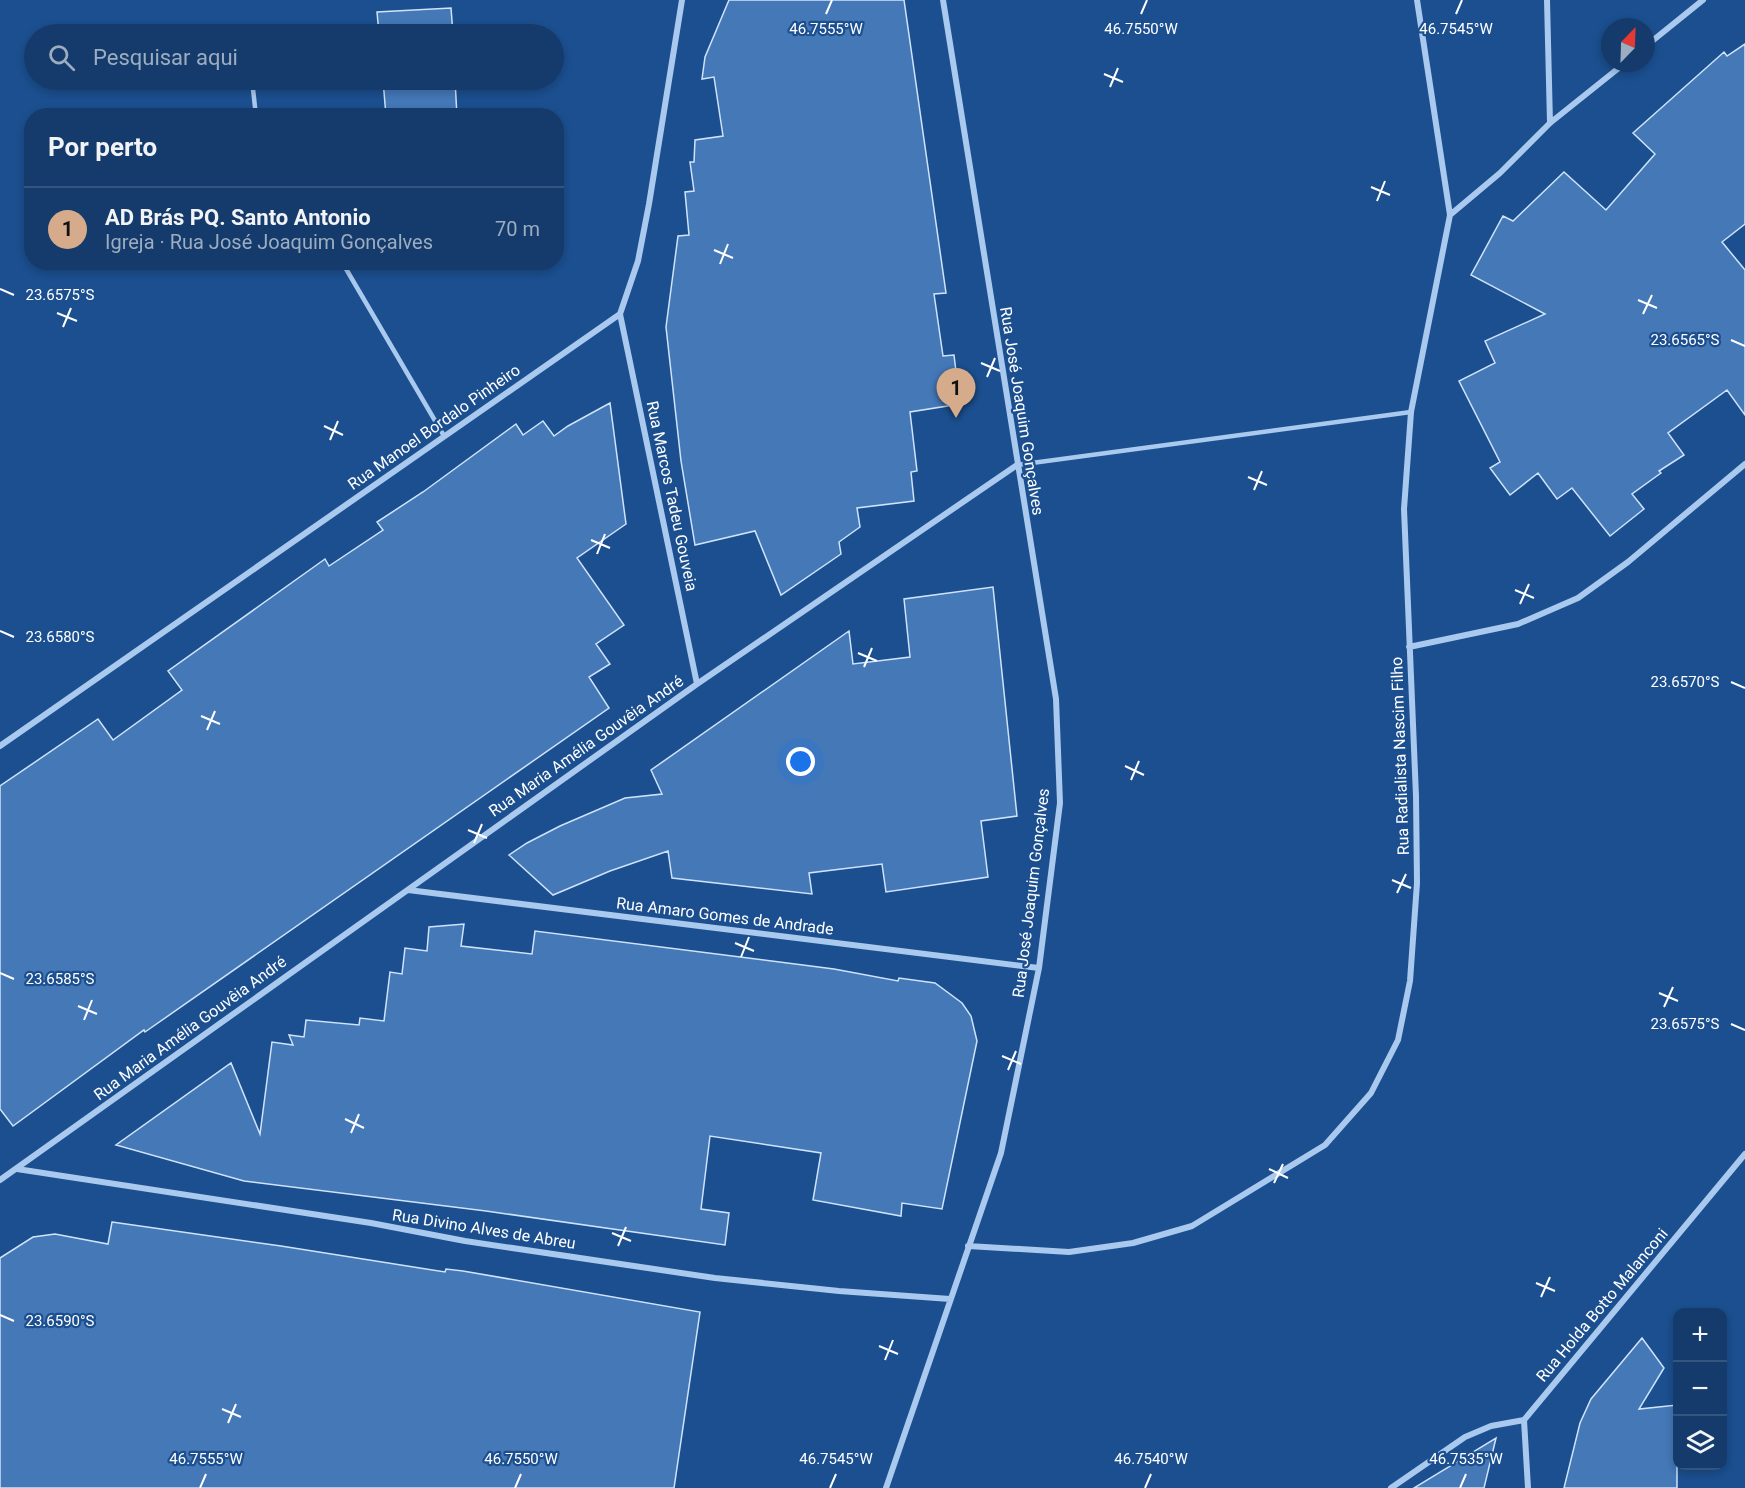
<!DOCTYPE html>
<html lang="pt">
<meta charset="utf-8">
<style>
:root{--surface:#143b6b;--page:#214673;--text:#f1f3f6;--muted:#9dadc1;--line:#33557e;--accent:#d6ab8b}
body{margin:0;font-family:Roboto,sans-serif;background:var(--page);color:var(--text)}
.controls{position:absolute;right:18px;bottom:18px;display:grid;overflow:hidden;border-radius:12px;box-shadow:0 3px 9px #0003}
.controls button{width:54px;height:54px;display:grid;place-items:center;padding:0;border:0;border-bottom:2px solid var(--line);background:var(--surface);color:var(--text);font:30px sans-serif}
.compass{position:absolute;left:1601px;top:18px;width:54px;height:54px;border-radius:50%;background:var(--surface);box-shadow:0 3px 9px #0003;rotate:23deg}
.you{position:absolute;left:801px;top:762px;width:21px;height:21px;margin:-15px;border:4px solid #fff;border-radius:50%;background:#1a73e8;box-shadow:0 0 0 9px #1a73e833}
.badge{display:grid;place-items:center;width:39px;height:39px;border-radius:50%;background:var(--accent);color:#111;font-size:20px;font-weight:700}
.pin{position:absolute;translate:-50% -50px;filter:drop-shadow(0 2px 3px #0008)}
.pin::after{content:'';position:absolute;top:32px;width:21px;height:18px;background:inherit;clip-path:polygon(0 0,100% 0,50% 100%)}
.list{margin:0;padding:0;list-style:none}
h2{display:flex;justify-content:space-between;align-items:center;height:78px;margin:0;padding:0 24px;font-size:26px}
h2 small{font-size:20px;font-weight:400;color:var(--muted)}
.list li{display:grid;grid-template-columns:39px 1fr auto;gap:18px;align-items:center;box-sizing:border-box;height:84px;padding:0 24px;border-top:2px solid var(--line)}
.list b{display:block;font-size:22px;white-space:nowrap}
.list p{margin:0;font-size:20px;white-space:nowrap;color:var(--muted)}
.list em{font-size:20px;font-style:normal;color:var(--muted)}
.icon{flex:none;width:33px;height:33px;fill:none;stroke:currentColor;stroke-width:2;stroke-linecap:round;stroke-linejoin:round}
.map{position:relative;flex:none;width:1745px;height:1488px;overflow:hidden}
.search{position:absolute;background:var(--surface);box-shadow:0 3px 9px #0003;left:24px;top:24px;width:540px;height:66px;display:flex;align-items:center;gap:15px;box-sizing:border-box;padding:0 21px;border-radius:33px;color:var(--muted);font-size:22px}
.panel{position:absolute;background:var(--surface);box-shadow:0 3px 9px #0003;left:24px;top:108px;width:540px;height:162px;border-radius:24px}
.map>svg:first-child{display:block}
</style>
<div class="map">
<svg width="1745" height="1488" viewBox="0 0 1745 1488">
<rect width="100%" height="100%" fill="#1b4f8f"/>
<path fill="#4478b7" stroke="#cfe3fa" stroke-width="1.5" d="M729,0H904L946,293L934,294L943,356L954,355L960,404L910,412L917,471L911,472L914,501L857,508L860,527L839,542L841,554L781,595L755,531L695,545L681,461L666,327L678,236L689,235L685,192L694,191L690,162H694L695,140L723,136L714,77L702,79L705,57Z
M451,8L453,34H379L377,12Z
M1745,44V224L1722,242L1745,270V415L1727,390L1668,433L1684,455L1659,471L1661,473L1632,494L1644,509L1610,536L1572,488L1557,499L1538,473L1510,495L1490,468L1500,462L1459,381L1495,363L1485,341L1545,314L1471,275L1503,216L1513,221L1564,172L1606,210L1655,154L1633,133L1724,52L1727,56Z
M383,80H455L457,116H386Z
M610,403L626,524L577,558L624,625L596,644L610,664L589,677L609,708L145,1032L144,1030L13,1126L0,1109V786L98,719L113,740L182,690L168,671L325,559L329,566L383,530L377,522L423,492L516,424L523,435L543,421L554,436L568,426Z
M993,587L1017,816L981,821L988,877L886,892L882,864L809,873L812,894L672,878L668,851L610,871L553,895L509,855L527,843L560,826L625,798L662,794L651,770L849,631L853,664L910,657L904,599Z
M464,924L461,946L532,954L535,931L834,969L898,981L899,978L935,983L962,1003L971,1016L977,1041L942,1209L902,1203L901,1216L813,1200L821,1153L710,1136L701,1209L729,1213L725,1245L486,1211L244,1181L116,1145L231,1063L260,1134L272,1042L293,1045L289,1035L304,1037L306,1020L359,1025L360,1018L384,1021L390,972L402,974L405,948L427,951L429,927Z
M112,1222L281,1246L445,1272L446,1269L463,1271L700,1312L674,1488H0V1258L33,1237L55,1234L108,1244Z
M1642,1338L1664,1368L1639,1409L1677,1405V1488H1564L1580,1423L1591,1399Z
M1496,1438L1484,1488H1414Z"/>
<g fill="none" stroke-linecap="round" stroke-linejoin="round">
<path stroke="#a9c9ee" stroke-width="4.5" d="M252,80L256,116
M342,262L444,436
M1017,465L1411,412"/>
<path stroke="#a9c9ee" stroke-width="6" d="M1547,0L1550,123
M1646,46L1703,0
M1450,215L1500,173L1550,123L1625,63
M620,314L697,684
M1409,647L1518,624L1578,598L1628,562L1745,464
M0,746L620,314L638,261L649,204L682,0
M408,890L1039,968
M17,1169L371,1223L465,1241L715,1278L839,1291L950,1299
M0,1180L697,684L1017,465
M968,1246L1069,1252L1133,1243L1192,1226L1325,1145L1371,1093L1398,1040L1410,981L1417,883L1416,796L1404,509L1411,412L1450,215L1417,0
M886,1488L1001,1153L1039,968L1060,803L1056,699L943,0
M1391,1488L1465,1437L1491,1426L1524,1420
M1528,1488L1524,1420L1745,1154"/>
</g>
<path fill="none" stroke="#fff" stroke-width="2" d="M826,14L832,0M1141,14L1147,0M1456,14L1462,0M1104,74L1123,82M1110,87L1118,68M1371,187L1390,195M1377,201L1385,181M714,250L733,258M720,264L728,244M0,289L14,295M1638,300L1657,308M57,313L77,321M1643,314L1652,295M63,327L71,308M1731,340L1745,346M981,363L1000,371M987,377L995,358M324,426L343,435M330,440L338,421M1248,477L1267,485M1254,490L1262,471M591,540L610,548M597,554L605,534M1515,590L1534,598M1520,604L1529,584M0,631L14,637M858,653L877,661M864,667L872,648M1731,682L1745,688M201,716L220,724M207,730L215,711M1125,766L1144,775M1131,780L1139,761M468,830L487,838M474,843L482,824M1392,880L1411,888M1397,893L1406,874M735,943L754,951M741,957L749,937M0,973L14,979M1659,993L1678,1001M78,1006L97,1014M1664,1007L1673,987M84,1020L92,1000M1731,1024L1745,1030M1002,1056L1021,1064M1008,1070L1016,1051M345,1119L364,1128M351,1133L359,1114M1269,1169L1288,1178M1274,1183L1283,1164M612,1233L631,1241M618,1246L626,1227M1536,1283L1555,1291M1541,1297L1550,1277M0,1315L14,1321M879,1346L898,1354M885,1360L893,1340M222,1409L241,1417M228,1423L236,1404M200,1488L206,1474M515,1488L521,1474M830,1488L836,1474M1145,1488L1151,1474M1460,1488L1466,1474"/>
<g text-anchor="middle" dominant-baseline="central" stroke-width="4.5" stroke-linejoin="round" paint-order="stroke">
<g font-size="16" fill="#fff" stroke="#1b4f8f">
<text transform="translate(1022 411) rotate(81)">Rua José Joaquim Gonçalves</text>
<text transform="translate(434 427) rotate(-35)">Rua Manoel Bordalo Pinheiro</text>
<text transform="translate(672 496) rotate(78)">Rua Marcos Tadeu Gouveia</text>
<text transform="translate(586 746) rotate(-35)">Rua Maria Amélia Gouvêia André</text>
<text transform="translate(1400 756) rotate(-92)">Rua Radialista Nascim Filho</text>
<text transform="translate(1031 893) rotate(-83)">Rua José Joaquim Gonçalves</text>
<text transform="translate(725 916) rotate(7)">Rua Amaro Gomes de Andrade</text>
<text transform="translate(190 1028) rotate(-36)">Rua Maria Amélia Gouvêia André</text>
<text transform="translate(484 1229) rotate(9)">Rua Divino Alves de Abreu</text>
<text transform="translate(1602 1305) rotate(-50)">Rua Holda Botto Malanconi</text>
</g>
</g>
<g font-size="15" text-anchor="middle" fill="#fff" stroke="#1b4f8f" stroke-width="4.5" stroke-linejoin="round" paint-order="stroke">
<text x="826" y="34">46.7555°W</text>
<text x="1141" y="34">46.7550°W</text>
<text x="1456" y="34">46.7545°W</text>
<text x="60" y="300">23.6575°S</text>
<text x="1685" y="345">23.6565°S</text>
<text x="60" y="642">23.6580°S</text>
<text x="1685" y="687">23.6570°S</text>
<text x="60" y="984">23.6585°S</text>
<text x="1685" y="1029">23.6575°S</text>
<text x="60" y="1326">23.6590°S</text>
<text x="206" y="1464">46.7555°W</text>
<text x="521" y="1464">46.7550°W</text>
<text x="836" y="1464">46.7545°W</text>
<text x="1151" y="1464">46.7540°W</text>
<text x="1466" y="1464">46.7535°W</text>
</g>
</svg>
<div class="controls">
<button>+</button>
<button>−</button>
<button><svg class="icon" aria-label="layers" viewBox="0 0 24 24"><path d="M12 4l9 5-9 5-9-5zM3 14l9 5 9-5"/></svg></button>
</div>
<svg class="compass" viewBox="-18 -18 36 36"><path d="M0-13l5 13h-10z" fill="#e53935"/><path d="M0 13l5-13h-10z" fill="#9dadc1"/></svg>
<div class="you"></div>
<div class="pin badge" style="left:956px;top:418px">1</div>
<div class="search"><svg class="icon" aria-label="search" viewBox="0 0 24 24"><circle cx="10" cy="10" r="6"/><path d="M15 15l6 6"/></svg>Pesquisar aqui</div>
<section class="panel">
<h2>Por perto<small></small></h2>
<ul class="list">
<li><span class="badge">1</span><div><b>AD Brás PQ. Santo Antonio</b><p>Igreja · Rua José Joaquim Gonçalves</p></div><em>70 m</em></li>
</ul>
</section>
</div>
